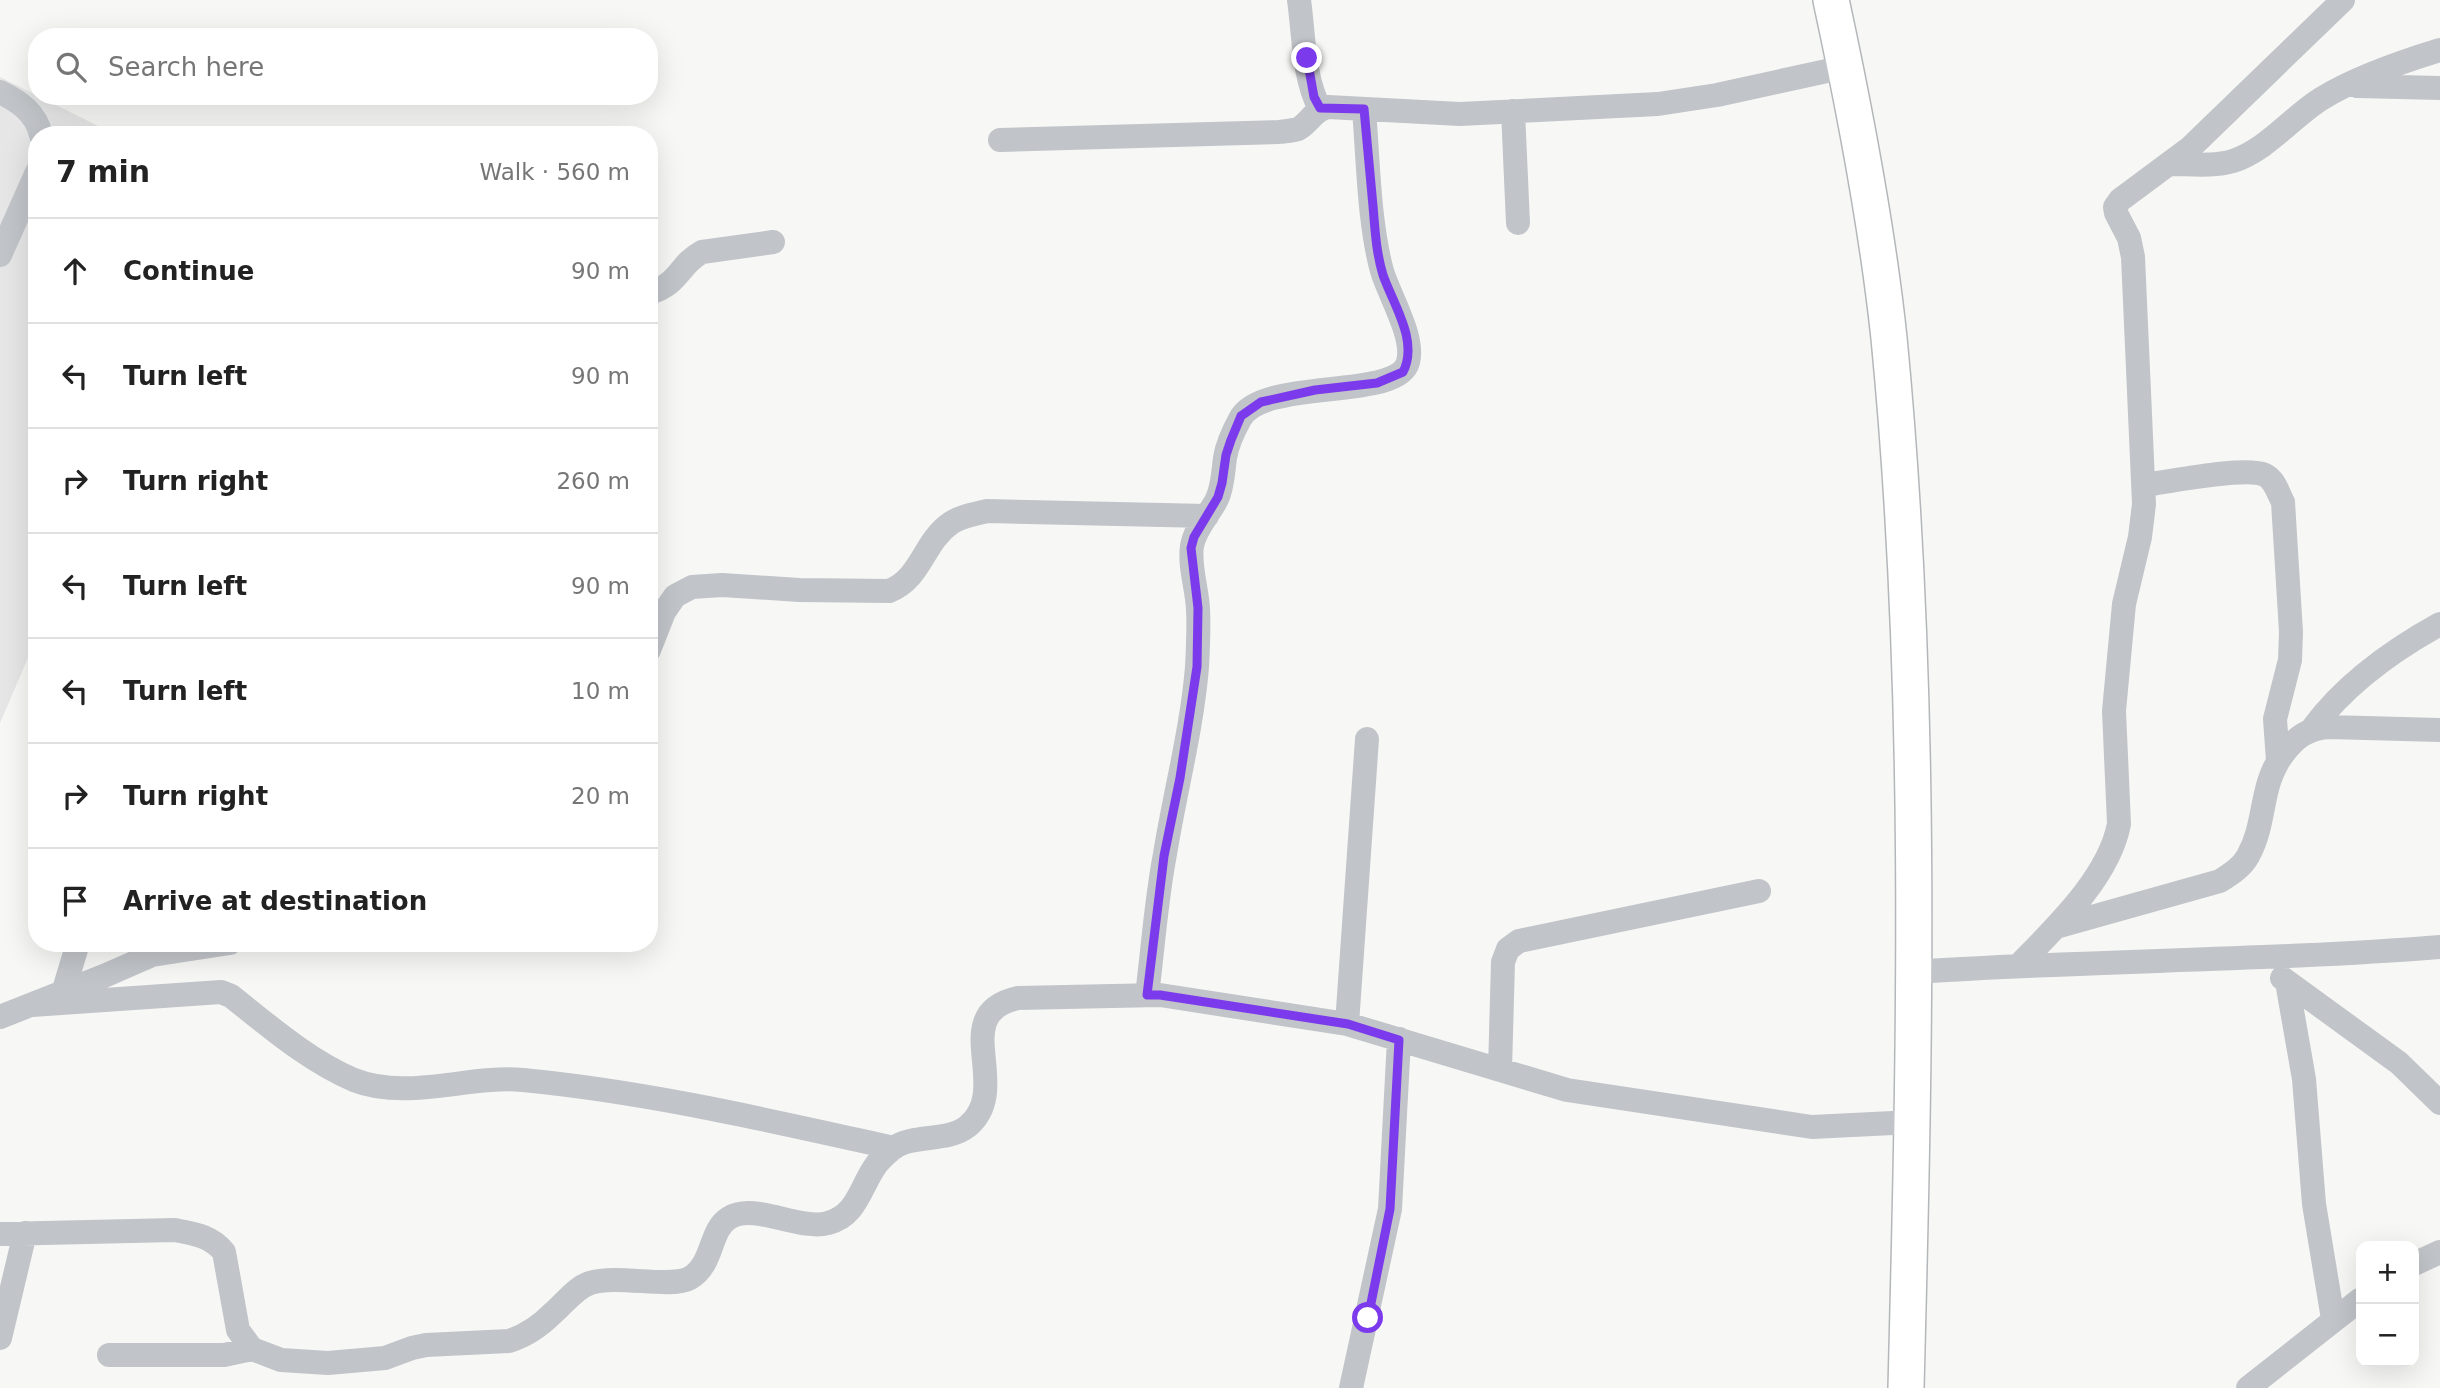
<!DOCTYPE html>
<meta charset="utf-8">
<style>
:root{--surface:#fff;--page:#f2f2f2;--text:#222;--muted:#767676;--line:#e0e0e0}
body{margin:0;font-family:"DejaVu Sans",sans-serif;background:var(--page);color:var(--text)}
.controls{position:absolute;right:21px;bottom:21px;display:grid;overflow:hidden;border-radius:14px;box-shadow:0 7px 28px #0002}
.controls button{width:63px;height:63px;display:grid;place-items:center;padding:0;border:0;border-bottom:2px solid var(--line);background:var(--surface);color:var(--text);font:35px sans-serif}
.stop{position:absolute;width:21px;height:21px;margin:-16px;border:5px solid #7c3aed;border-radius:50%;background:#fff}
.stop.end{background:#7c3aed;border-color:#fff;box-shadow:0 2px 7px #0008}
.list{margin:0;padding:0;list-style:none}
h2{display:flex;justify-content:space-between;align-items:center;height:91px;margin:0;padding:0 28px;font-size:30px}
h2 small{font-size:23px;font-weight:400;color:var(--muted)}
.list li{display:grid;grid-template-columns:46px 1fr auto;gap:21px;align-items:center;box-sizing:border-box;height:105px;padding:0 28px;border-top:2px solid var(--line)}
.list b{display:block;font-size:26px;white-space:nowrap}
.list em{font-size:23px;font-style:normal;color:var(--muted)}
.icon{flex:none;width:38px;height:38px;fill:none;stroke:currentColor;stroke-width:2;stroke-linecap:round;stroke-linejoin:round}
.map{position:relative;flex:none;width:2440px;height:1388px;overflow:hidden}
.search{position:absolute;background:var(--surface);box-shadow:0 7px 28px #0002;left:28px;top:28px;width:630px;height:77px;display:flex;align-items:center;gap:18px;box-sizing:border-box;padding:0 24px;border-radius:28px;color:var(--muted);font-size:26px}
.panel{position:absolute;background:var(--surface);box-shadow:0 7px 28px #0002;left:28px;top:126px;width:630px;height:826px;border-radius:28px}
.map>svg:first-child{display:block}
</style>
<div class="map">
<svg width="2440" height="1388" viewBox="0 0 2440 1388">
<rect width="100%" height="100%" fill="#f7f7f5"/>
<path fill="#e5e6e5" d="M0,77L116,135H37V637L0,723Z"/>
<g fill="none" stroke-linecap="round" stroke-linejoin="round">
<defs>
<path id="highway" d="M1831,0C1855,111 1877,225 1889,338C1923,687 1915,1038 1906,1388"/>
</defs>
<use href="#highway" stroke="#b4b7ba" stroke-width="38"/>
<path stroke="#c1c4c8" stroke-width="24" d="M1299,0C1304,35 1303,77 1320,109
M2357,86L2440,88
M0,92C20,102 36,113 41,135
M1513,111L1518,223
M1000,140L1279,132C1285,131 1292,131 1298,129C1310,123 1313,110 1328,107L1460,114L1658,104L1717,95L1845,67
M2169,164C2190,164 2213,167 2233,161C2267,150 2292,117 2321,99C2353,79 2404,61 2440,50
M0,255L37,172
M649,293C680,284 678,265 702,252L773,242
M2144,485C2169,482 2245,466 2265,475C2275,480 2278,493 2283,502L2291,632L2290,660L2275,719L2278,761
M649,650L664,612L675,596L692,587L722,585L799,590L889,591C922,578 923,542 951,523C961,516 975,514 987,511L1207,516
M2312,729C2345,684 2391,651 2440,624
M2056,927L2220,881C2231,874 2242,867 2248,856C2267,822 2259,786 2283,754C2296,737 2307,729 2328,727L2440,730
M2019,965C2056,927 2109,877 2119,824L2114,711L2124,604L2140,537L2144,504L2133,257L2129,238L2116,213L2115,207L2120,200L2190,148L2343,0
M1914,972C2089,960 2265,961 2440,947
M2282,978L2399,1063L2440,1103
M2287,982L2304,1079L2314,1204L2333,1319
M63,993L78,943
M1147,995C1153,948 1156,901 1165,854C1175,792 1192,729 1197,667C1198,648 1199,627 1198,609C1197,588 1189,566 1192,546C1195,528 1209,515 1217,499C1223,486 1223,472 1225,458C1227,445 1234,430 1240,419C1262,377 1398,401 1408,362C1415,337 1389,295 1382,271C1369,224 1368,159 1364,109
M32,1005L221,992L231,996C269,1026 309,1061 354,1080C407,1101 469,1075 523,1080C648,1092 772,1121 894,1148
M0,1017L104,976L152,955L230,943
M1347,1024L1367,739
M1500,1070L1503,962L1508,949L1519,941L1759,891
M0,1234L175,1230C196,1234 211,1236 224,1252L238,1330L252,1349L281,1360L328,1363L385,1358L412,1348L426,1345L509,1341C525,1336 541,1325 553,1313C565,1303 575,1288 590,1283C618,1274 671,1289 690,1278C714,1264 709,1230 729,1218C754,1202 800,1231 828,1223C856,1216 860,1189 874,1168C878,1161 886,1154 892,1149C913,1133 947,1143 968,1126C1014,1087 946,1014 1018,998L1160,995L1347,1024L1567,1090L1812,1127L1913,1122
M2414,1264L2440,1252
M0,1338L25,1233
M109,1355H224L252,1349
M1351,1388L1390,1209L1399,1039
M2248,1388L2361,1299"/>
<use href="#highway" stroke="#fff" stroke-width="35"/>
</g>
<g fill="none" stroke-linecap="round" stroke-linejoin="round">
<path stroke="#7c3aed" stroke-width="9" d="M1307,58L1314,97L1320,108L1364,109C1367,141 1370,173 1373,206C1375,229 1376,252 1383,275C1393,304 1419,341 1403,372L1377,383L1315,390L1261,402L1241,416L1231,440L1226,455L1222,483L1218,497L1194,537L1191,548L1198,608L1197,667L1180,778L1164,856L1147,995H1160L1348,1024L1399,1040L1390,1209L1368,1318"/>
</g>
</svg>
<div class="controls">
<button>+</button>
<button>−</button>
</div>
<div class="stop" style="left:1368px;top:1318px"></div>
<div class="stop end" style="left:1307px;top:58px"></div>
<div class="search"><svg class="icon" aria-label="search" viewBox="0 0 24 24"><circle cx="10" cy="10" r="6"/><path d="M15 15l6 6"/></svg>Search here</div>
<section class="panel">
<h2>7 min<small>Walk · 560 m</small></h2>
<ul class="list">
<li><svg class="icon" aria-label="ahead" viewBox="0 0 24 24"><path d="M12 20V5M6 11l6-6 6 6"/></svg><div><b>Continue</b></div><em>90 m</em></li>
<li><svg class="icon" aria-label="left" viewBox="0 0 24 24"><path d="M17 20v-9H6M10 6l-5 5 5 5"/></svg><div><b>Turn left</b></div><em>90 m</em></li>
<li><svg class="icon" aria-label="right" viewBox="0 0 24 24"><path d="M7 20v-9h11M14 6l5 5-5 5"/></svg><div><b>Turn right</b></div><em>260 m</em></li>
<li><svg class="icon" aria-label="left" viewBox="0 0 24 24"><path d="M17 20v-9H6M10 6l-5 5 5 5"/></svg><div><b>Turn left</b></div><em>90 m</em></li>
<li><svg class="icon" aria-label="left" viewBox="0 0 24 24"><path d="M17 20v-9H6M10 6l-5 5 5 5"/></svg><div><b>Turn left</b></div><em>10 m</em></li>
<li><svg class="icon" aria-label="right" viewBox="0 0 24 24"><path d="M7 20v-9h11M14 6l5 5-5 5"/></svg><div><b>Turn right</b></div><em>20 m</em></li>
<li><svg class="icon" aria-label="arrive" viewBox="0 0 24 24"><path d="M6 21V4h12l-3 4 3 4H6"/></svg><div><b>Arrive at destination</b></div></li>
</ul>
</section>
</div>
